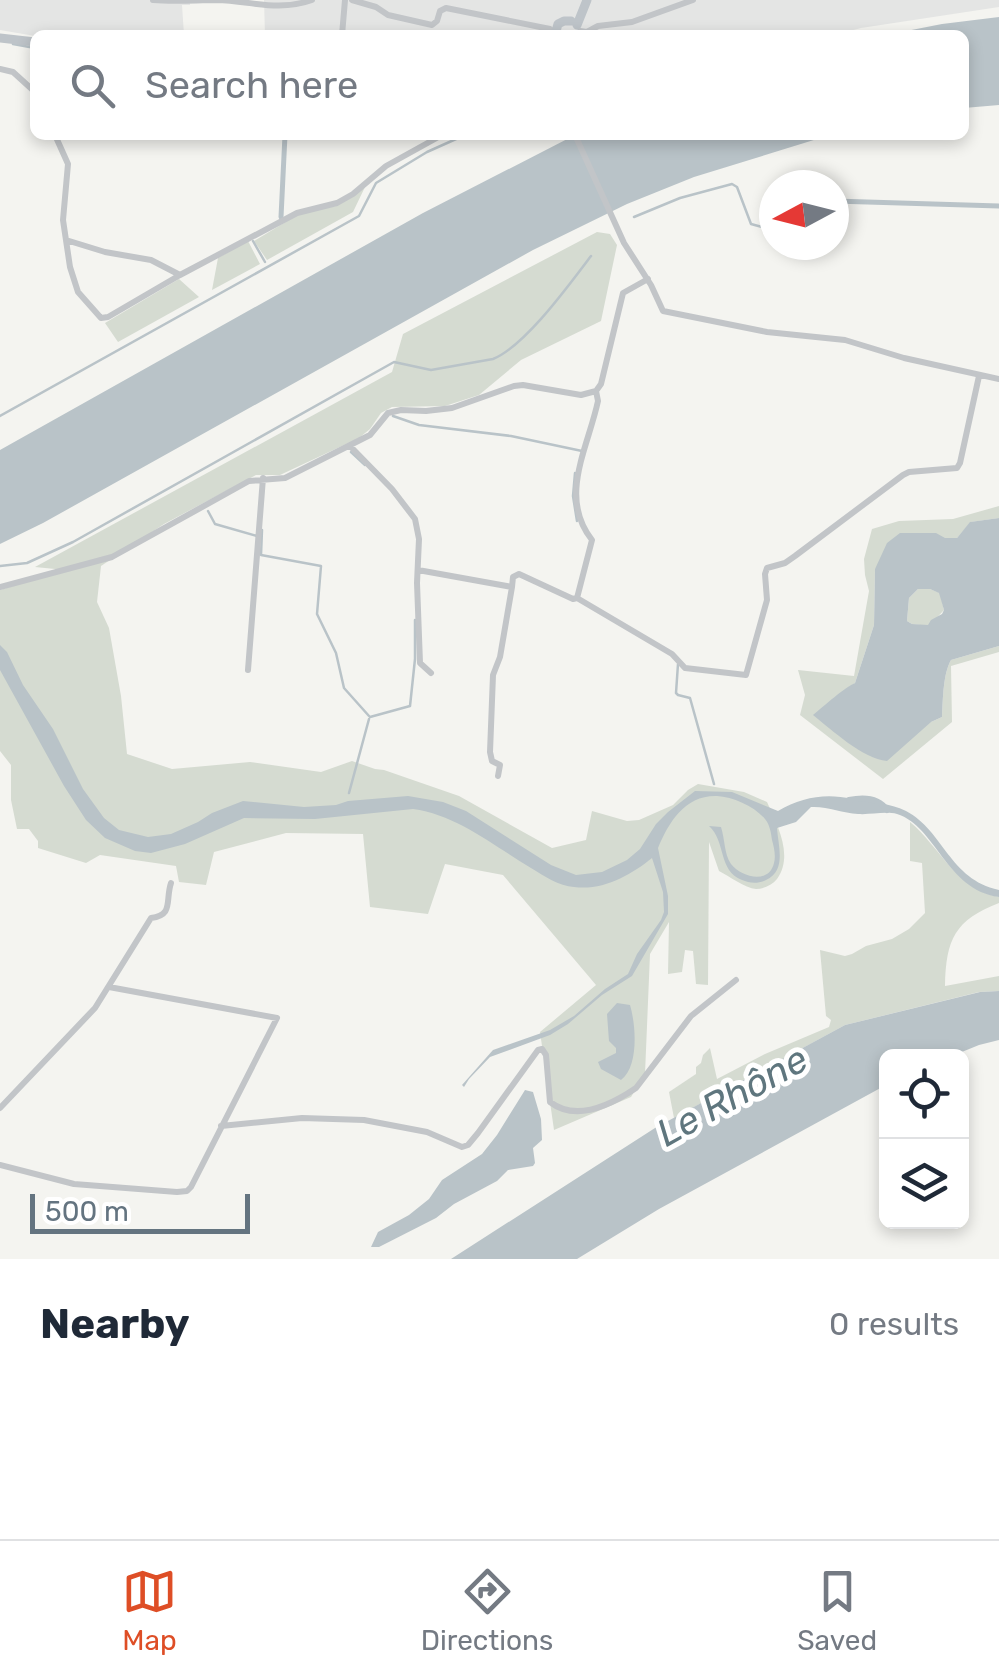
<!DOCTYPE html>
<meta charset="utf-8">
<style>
:root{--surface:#fff;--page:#f6f6f7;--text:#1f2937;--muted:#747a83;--line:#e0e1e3;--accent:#de4e26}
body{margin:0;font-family:Rubik,sans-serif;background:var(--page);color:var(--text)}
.controls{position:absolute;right:30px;bottom:30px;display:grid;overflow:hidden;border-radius:15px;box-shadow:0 5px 15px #0003}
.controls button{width:90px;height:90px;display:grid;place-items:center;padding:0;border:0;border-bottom:2px solid var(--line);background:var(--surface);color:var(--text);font:50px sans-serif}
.compass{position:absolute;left:759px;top:170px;width:90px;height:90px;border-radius:50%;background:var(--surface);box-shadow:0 5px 15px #0003;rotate:263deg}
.scale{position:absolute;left:30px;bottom:25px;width:220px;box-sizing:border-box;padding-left:10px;border:5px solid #647480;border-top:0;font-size:28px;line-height:35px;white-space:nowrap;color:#647480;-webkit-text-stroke:8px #fff;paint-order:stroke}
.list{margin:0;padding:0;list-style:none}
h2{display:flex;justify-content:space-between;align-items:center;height:130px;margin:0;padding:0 40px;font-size:42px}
h2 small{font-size:32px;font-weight:400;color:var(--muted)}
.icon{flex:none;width:55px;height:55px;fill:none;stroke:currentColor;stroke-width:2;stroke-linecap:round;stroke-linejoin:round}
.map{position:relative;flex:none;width:999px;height:1259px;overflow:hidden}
.search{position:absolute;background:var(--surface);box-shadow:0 5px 15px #0003;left:30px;right:30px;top:30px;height:110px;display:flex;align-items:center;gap:25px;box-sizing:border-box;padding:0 35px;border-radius:15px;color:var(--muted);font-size:38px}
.sheet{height:280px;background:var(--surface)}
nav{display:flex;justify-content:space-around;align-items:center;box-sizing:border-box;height:140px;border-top:2px solid var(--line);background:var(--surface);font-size:28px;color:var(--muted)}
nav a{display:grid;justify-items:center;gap:5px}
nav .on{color:var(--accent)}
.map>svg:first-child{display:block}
</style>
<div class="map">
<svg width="999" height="1259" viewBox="0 0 999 1259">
<rect width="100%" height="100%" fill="#f4f4f0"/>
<path fill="#e4e5e4" d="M0,0H190V5H182L184,35L35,36L0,30Z
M264,0H999V7L861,28L834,35H265Z"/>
<path fill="#d5dbd1" d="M365,187L353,212L267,260L254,241L299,214L336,206Z
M597,232L610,234L617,245L601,321L521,360L479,395L445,406L392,407L381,413L370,429L359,438L280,475H256L164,524L101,566L97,602L109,628L121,696L127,754L172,769L250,762L321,772L352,761L375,769L384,770L459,796L552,848L586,840L592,811L627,821L639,820L673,805L688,790L698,784L744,792L767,802C777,824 794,856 777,879C772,885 764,889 756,889C745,888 729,876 719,871L709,842L708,985L696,984L693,951L685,950L682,972L668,974L669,922L650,954L645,1074L631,1097L554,1130L540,1032L596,985L503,875L445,864L428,914L370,907L363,834L286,833L214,852L206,885L179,882L176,866L100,855L86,863L38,848V841L29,829H17L11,800V765L0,751V590L65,570L35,567L392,372L403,334Z
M248,241L260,264L212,290L218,258Z
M179,279L199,297L118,342L105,323Z
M999,506V518L971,522L957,538H944L875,569L874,625L855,683C842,691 833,702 820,710L931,722L942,717C943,699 943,674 951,660L999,646V652L951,666L952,722L883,779L800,715L805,695L798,670L854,676L869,591L865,575L864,559L872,529L899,521L953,519Z
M918,589H930L940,593L944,610L929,626L912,624L907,621L909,598Z
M910,822C940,847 956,889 999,897V903C955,920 946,939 945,986L999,976V991L979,992L845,1025L674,1118L669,1092L696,1074V1067L701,1063L703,1055L710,1048L717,1079L765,1054L829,1027L831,1020L826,1016L820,950L845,956L852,954L866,946L892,939L909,929L925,913L922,863L910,861Z"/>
<path fill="#b9c3c8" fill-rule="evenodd" d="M999,17V105L964,108V35H886L942,24Z
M575,135H830L694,177L627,204L533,250L43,523L0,544V450L423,213Z
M999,518V646L951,660C943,674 943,699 942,717L931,722L887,761C863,759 832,730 813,715C824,706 845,687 855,683L874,625L875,569L887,543L900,533H936L945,538H957L970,522ZM918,589H930L939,593L944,610L942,614L931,620L928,625L912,624L907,621L909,598Z
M0,645L7,652L23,685L53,729L83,789L104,818L119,830L148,837L171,834L198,822L212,813L243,801L304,807L336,805L348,801L408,796L443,802L466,811L551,865L576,875L602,872L627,860L640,849L656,824L668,812L695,791L732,792L778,811C802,797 826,793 852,799C870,802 890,803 906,811C944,831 949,879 999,890V897C946,890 936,826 897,814C885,811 870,815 858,814C842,813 827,806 811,807L796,822L777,828C778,845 787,871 766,880C758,884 749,883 742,880C718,871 726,841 709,826L721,827C725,839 724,854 731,864C741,877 769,885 774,863C776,856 774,847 772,840C771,833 770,825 765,819C754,806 733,797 717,796C685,795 669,822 658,848L668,896V914L632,976L602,995L568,1024L550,1035L490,1057L469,1079L464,1087L462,1085L493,1050L550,1030L574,1016L605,989L628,974L637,954L661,920L664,912L663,892L652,858C631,875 603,891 574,887C559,886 544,876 531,868C494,846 457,815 413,809L315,819L244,818L185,844L151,853L135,851L105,838L86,820L64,786L0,670Z
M999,991V1040L979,1045L952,1056H886V1085L659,1209L577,1259H451L655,1128L845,1025L980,992Z
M617,1003L630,1005C636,1025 639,1067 621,1080L601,1069L598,1062L616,1053V1048L609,1041L607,1014Z
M525,1090L533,1092L541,1119L542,1140L533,1148L535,1163L533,1166L508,1170L497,1181L454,1204L436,1218L379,1247H371L378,1232L409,1215L429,1199L442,1180L482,1154L497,1135Z"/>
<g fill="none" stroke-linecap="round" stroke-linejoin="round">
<path stroke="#b9c3c8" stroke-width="2.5" d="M13,44L35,48
M634,217L680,198L732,184L737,187L751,224L762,227L774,223
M253,241L265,262
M0,416L359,216L376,183L427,152L465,135
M393,416L419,425L511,436L582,451
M351,452L365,465
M575,473L573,496L577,521
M208,511L215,524L257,536
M262,530L261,555L321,566L317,614L336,653L344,688L369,716
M0,566L27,563L73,542L394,362L431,370L493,359C525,346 569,285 591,256
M678,664L676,693L678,695L690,698L714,784
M370,717L410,706L415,659V620
M349,793L369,719"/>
<path stroke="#b9c3c8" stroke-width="5" d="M834,201L999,206
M281,217L285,135"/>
<path stroke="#b9c3c8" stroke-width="6" d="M849,800C863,797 878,797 887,810"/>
<path stroke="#c2c5c8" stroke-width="6" d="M153,0C175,2 196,0 217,0C251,1 278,12 312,0
M352,0L376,7L388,15L432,25L437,21L440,11L446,8L550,29L555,33
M580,31L587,32L583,35
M587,32L598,26L632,22L693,0
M342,35L345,0
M0,69L13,72L35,92
M55,135L68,164L63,220L70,267L78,292L101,318L108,317L180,275
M575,135L624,243L651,285L663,311L767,332L845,340L904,358L999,379
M66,240L105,252L151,260L180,275L297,213L337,203L353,194L386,166L442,135
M596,391L601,384L623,293L648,279
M350,446L392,489L415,519L419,539L417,583L420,663L431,673
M418,570L512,587L513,577L519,574L573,599L577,598L592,540C558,497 588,448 598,401L596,391
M0,587L112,557L249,481L285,478L370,435L388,413L401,410L426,411L452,408L514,386L523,385L581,395L596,391
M577,598L672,654L685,668L746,675L767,600L765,574L767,568L785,563L795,556L903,475L909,472L957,468L960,463L979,376
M248,670L263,478
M498,776L500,765L492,761L490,752L493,675L500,657L512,587
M0,1108L95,1008L151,918C174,915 165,901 171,883
M221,1126L302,1118L364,1120L427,1132L462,1147L468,1145L478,1133L538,1050L542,1049L546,1055L550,1102C576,1122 611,1105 636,1088L691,1016L736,980
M0,1165L74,1184L177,1192L187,1191L191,1187L277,1018L109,987"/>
<path stroke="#bec4c9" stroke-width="9" d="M577,25L587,0
M555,35L558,24L564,21H571
M0,38L35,42"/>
</g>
<g text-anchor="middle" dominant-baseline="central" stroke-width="10" stroke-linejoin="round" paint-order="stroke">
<g font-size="38" font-style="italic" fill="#5f767e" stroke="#fff">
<text transform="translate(732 1096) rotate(-29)">Le Rhône</text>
</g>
</g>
</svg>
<div class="controls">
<button><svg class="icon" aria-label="locate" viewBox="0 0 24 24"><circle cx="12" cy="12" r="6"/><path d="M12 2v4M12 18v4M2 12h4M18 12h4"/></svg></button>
<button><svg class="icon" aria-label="layers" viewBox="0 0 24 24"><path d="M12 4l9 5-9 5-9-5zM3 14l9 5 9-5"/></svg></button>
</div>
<svg class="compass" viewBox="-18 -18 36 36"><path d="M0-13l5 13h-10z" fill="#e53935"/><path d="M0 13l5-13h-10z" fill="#747a83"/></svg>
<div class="scale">500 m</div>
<div class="search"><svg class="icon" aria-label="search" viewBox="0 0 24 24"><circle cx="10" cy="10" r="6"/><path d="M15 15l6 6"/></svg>Search here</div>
</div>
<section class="sheet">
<h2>Nearby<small>0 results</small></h2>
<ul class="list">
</ul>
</section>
<nav>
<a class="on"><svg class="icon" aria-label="map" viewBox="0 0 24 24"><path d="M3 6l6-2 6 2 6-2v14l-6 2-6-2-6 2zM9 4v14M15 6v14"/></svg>Map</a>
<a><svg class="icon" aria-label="directions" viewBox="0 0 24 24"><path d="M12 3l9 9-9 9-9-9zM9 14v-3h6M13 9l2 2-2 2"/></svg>Directions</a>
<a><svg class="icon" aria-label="saved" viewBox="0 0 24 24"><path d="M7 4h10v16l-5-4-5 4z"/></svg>Saved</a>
</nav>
